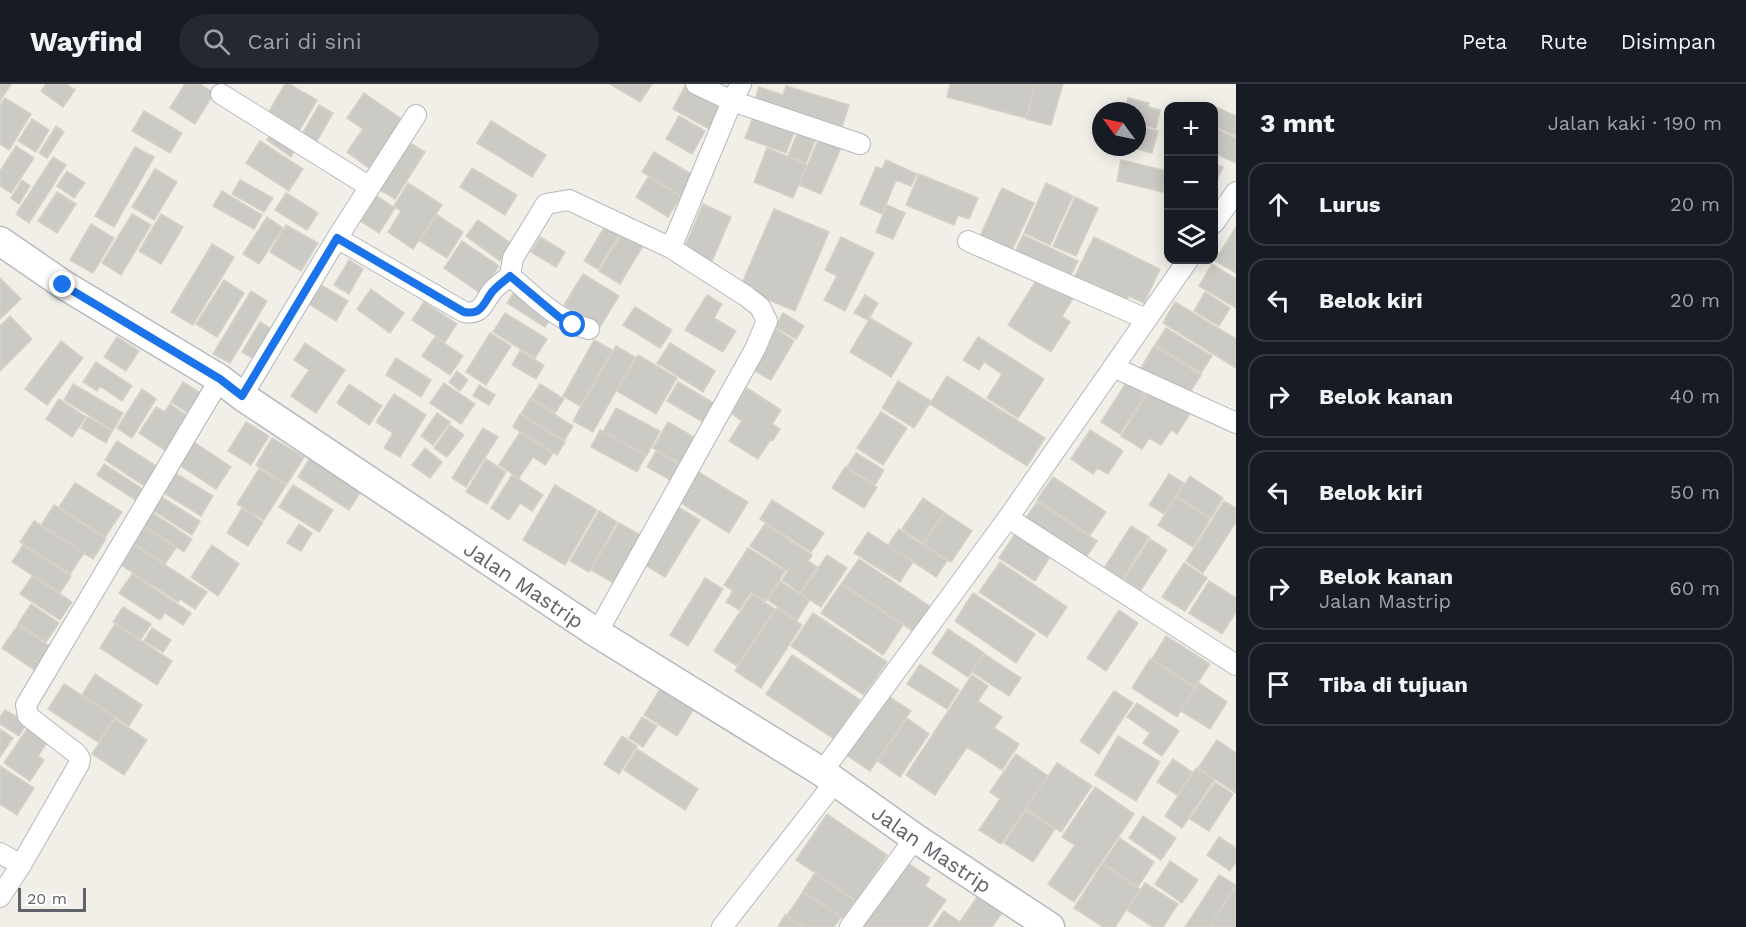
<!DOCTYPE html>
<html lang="id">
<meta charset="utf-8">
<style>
:root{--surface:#171b24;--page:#242831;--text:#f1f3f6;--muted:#9ea1a6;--line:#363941}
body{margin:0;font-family:"Work Sans",sans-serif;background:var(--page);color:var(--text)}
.controls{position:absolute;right:18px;top:18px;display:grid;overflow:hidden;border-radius:12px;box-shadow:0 3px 15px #0003}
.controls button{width:54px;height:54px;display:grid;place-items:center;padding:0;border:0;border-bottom:2px solid var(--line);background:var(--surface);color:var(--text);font:30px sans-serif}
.compass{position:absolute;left:1092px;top:18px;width:54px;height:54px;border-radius:50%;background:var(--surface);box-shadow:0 3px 15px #0003;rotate:303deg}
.scale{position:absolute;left:18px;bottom:15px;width:68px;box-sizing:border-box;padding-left:6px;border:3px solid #5f6368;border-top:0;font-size:16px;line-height:21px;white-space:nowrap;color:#5f6368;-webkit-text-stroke:4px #fff;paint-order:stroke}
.stop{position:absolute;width:18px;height:18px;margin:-14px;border:4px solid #1a73e8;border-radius:50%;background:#fff}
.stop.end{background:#1a73e8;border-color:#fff;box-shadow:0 2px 6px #0008}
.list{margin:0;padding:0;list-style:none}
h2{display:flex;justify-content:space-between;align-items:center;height:78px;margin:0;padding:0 24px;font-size:26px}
h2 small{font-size:20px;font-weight:400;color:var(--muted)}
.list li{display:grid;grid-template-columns:39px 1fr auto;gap:18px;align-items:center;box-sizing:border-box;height:84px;margin:0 12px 12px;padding:0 12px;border:2px solid var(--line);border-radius:18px}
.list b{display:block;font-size:22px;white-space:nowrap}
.list p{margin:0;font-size:20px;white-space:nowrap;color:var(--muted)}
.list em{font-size:20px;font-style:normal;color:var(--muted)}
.icon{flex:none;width:33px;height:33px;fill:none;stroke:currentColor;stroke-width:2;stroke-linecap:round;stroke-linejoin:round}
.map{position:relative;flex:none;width:1236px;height:843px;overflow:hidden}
header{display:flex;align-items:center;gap:36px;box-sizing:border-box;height:84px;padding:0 30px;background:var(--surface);border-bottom:2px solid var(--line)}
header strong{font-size:28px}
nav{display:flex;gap:33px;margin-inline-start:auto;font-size:21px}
.search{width:420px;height:54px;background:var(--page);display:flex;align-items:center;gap:15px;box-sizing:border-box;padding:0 21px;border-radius:33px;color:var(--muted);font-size:22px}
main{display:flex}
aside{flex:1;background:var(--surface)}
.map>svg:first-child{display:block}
</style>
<header>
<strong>Wayfind</strong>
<div class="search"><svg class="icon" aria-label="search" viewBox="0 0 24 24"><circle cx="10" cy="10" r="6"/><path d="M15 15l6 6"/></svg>Cari di sini</div>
<nav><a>Peta</a><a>Rute</a><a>Disimpan</a></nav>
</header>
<main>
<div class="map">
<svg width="1236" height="843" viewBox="0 0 1236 843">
<rect width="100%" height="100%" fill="#f1efe8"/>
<path fill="#cccac5" stroke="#d6d1c6" stroke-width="1.5" d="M0,0H11L0,17Z
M46,0H66L75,6L63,23L41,7Z
M185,0H200L214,9L195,40L170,24Z
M285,0H289L317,16L298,49L267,31Z
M610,0H652L640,18Z
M686,0L723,19L709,45L673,25Z
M950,0H1035L1026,34L947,13Z
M1036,0H1063L1051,41L1026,35Z
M786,2L849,21L840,49L753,22L759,3L783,11Z
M364,9L403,36L369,84L347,68L363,45L347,34Z
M5,14L31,30L9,66L0,60V21Z
M1128,14L1149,19L1148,23L1160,26L1156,44L1137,40V27H1125Z
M319,21L333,29L316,59L302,50Z
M1216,23L1236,32V52L1214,42V28Z
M144,27L182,49L170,69L132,47Z
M755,28L796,43L786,69L745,54Z
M679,32L705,47L692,70L666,55Z
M32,35L49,46L36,68L18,57Z
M491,37L546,71L532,93L477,59Z
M56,42L64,48L47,74L39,69Z
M1137,42L1158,47L1152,69L1129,63H1137Z
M800,43L818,50L806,79L788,72Z
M1214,44L1236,54V79L1214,69Z
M274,45L298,61L291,73L267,56Z
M821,50L843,59L821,110L799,101Z
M405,56L425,68L395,115L375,103Z
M260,57L303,85L289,107L246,79Z
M16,62L34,74L11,109L0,102V87Z
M135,63L154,73L114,143L95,132Z
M767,64L807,81L793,114L754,98Z
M654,68L693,91L681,112L642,88Z
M53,73L66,81L29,139L16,130Z
M886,76L917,90L911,102L896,96L882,130L860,120L876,83L882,85Z
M1121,76L1167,87L1163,108L1117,97Z
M1214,79L1223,83L1214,102Z
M472,84L517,111L505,131L460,103Z
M155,85L177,98L154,136L132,123Z
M67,87L85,99L74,114L57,102Z
M919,90L978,114L969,135L958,131L954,141L906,121Z
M648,93L681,112L668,133L636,113Z
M22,96L30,102L19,120L11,114Z
M240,96L273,114L264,128L232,110Z
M408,99L442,121L413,165L388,148L401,127L394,122Z
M1046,99L1073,112L1050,161L1024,149Z
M1002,104L1034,119L1012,166L980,152Z
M222,107L262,131L254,145L213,122Z
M57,108L76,120L57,149L38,137Z
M371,108L395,124L379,149L354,133Z
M286,109L318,129L307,146L275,126Z
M1075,113L1098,124L1076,172L1053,162Z
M703,120L731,133L712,177L684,165Z
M887,121L905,129L893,155L876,148Z
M774,125L829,148L795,227L740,204Z
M132,130L151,141L121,191L102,179Z
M161,130L183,143L161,180L139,167Z
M437,131L463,148L447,174L420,157Z
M267,133L283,144L259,180L243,170Z
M478,136L512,160L500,177L466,152Z
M91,140L114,154L93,189L70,176Z
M286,141L318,159L301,187L270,168Z
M605,142L619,151L598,185L584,177Z
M1236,143V189L1215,177Z
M622,149L643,162L620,200L599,187Z
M1023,151L1078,177L1070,193L1015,168Z
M540,153L565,168L556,183L531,168Z
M841,153L874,169L845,227L824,216L837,192L825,186Z
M1094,153L1160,185L1144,219L1129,212L1126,218L1074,194Z
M462,157L499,182L480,209L444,184Z
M212,160L234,173L193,241L171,228Z
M349,176L363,185L349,210L334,201Z
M1212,180L1236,195V224L1199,202Z
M583,190L619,212L600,243L564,221Z
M1039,192L1074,213L1062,232L1070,238L1051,268L1008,241Z
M0,194L21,215L0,235Z
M224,196L244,209L217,253L196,240Z
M321,201L348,217L336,237L309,220Z
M371,205L404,229L390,249L357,225Z
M251,207L267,217L230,279L213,270Z
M514,208L552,233L545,243L507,219Z
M1205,208L1230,224L1219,242L1194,227Z
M707,211L722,220L714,234L736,247L723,268L685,246Z
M865,211L878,219L868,236L854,229Z
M424,218L457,240L445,258L412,236Z
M1175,218L1236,255V284L1163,239Z
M635,223L672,246L660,264L623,241Z
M505,229L547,255L535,274L493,248Z
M783,229L804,242L796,255L775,243Z
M10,232L32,255L0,287V242Z
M870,234L912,259L891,293L850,268Z
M260,238L275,247L257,277L242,268Z
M1166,244L1212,272L1201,289L1155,261Z
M776,245L794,257L771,296L751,285Z
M490,249L511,262L486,301L466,288Z
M117,253L139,267L126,287L104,273Z
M435,253L463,272L450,291L422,272Z
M978,253L1044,295L1018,334L987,314L1002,290L984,278L979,286L963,276Z
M594,256L612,266L580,322L563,312Z
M61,257L83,274L47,321L25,305Z
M305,259L345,286L316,329L291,312L309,286L294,276Z
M670,259L715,287L703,308L657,279Z
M616,262L635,273L593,348L573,337Z
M1154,262L1201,291L1186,315L1139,287Z
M520,267L544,281L536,295L512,281Z
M638,271L677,294L656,330L617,307Z
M396,274L431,296L421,313L386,291Z
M96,278L132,302L122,317L100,302L97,307L83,298Z
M457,287L468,296L460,307L449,298Z
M947,292L1045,354L1027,382L930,320Z
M898,297L931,317L914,344L882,324Z
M183,298L205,312L193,332L171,318Z
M678,298L719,322L708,341L667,317Z
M444,299L475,320L461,340L430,319Z
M1126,299L1145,311L1120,350L1101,338Z
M73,300L123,329L113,346L64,316Z
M349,300L382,322L369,341L337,319Z
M540,300L564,315L555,329L531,314Z
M479,301L495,311L489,321L473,312Z
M747,304L781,326L772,340L780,345L773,356L771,355L758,375L729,357L742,337L731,329Z
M142,305L156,315L132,354L117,344Z
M1156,306L1191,328L1177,350L1171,346L1161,361L1149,354L1142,365L1121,352L1147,310L1151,313Z
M394,310L426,331L400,373L384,364L393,349L376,338Z
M59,315L86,333L72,353L46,335Z
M530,315L573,342L564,357L521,330Z
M170,320L191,334L169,369L139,349L156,323L165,328Z
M616,324L660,347L647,371L603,348Z
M881,328L907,344L883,381L857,364Z
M437,329L450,338L433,361L421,352Z
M520,330L565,358L557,371L513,343Z
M88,333L112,347L106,359L81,344Z
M246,338L269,352L251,381L228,367Z
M668,338L699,356L684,382L653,364Z
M450,341L464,351L447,373L434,364Z
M483,344L498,353L466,403L452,394Z
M600,346L646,371L637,388L591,363Z
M1090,346L1123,367L1108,390L1097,384L1093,390L1071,375Z
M520,348L553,369L545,381L533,373L519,394L499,381Z
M272,354L304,373L287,400L256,381Z
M191,356L231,383L216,405L176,379Z
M117,357L164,387L152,407L105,376Z
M425,364L442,378L430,394L412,381Z
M656,367L684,383L674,398L647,383Z
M856,369L884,386L875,401L847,383Z
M312,371L363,404L349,426L298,393Z
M486,375L506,388L487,420L466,408Z
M104,380L147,408L140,419L97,391Z
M845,383L877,403L864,424L832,404Z
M259,385L286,401L264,436L237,420Z
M695,386L748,418L729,449L676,416Z
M172,387L213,412L201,432L159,406Z
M1169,390L1184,399L1164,430L1149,421Z
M512,391L543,411L532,427L520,419L509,436L491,424Z
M1190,392L1223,414L1211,434L1177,412Z
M1053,393L1106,428L1090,451L1037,416Z
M75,399L122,428L105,453L59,423Z
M293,401L333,426L319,448L279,423Z
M555,401L597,426L565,481L523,456Z
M160,412L200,437L192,451L152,426Z
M1176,413L1210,435L1193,463L1158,441Z
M923,414L944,428L923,459L902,445Z
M772,416L824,449L811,468L760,435Z
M1224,417L1236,424V438L1203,489L1186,477Z
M1037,418L1097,457L1083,478L1023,438Z
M54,421L106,455L93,475L41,441Z
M675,421L700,436L665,493L640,478Z
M242,424L263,438L248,462L227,449Z
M599,427L617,438L589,488L570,477Z
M151,428L192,455L184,468L143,441Z
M945,429L972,447L951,478L924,460Z
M34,437L84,469L70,490L20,458Z
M619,439L644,453L617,501L591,486Z
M299,440L312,449L301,467L287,459Z
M765,440L812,471L808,477L817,483L800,509L782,496L788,487L750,462Z
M142,441L176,464L165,480L131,458Z
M1131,442L1149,453L1121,497L1103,486Z
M899,445L947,477L936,493L888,461Z
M1018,445L1053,468L1035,497L999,474Z
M868,448L913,478L900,498L854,469Z
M1150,455L1167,466L1141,506L1124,495Z
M23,461L71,492L60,509L12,478Z
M134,461L207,508L195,525L180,515L178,518L121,481Z
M212,461L239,480L218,512L191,493Z
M748,464L785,487L766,517L751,508L739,526L726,518L733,507L724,501Z
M827,471L847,484L821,523L801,510Z
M859,475L931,523L914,548L842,499Z
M1000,478L1067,523L1047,553L979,508Z
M1184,479L1207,494L1185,527L1162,513Z
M132,490L191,529L183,541L165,529L160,536L119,509Z
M32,492L72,518L60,536L20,510Z
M705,494L723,505L688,562L670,551Z
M780,497L809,517L797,536L768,516Z
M1209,497L1236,514V528L1222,550L1189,529Z
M841,500L903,541L883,571L821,529Z
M973,509L1035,550L1016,579L955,537Z
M752,510L775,525L737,582L714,567Z
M31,520L59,539L46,558L18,540Z
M123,523L151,540L141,555L113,538Z
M777,524L802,541L761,604L735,587Z
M1119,526L1138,539L1106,587L1087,574Z
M813,529L887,578L864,611L791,562Z
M115,540L172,577L157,601L100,564Z
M18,541L52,564L36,587L2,564Z
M152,544L171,556L163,568L144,557Z
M948,545L984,569L968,593L932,569Z
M1166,552L1210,580L1195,603L1152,575Z
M984,570L1021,594L1009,612L972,588Z
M792,571L860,616L834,655L766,610Z
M1150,575L1195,604L1177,633L1132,604Z
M920,580L959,606L947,625L907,600Z
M95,590L142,621L129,642L82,611Z
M972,591L988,602L978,617L1002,633L994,644L1019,660L1002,686L967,663L935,711L906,691Z
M1199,599L1227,618L1210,645L1181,627Z
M64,600L115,633L98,658L48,625Z
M660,605L693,626L677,652L644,631Z
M1114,607L1133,619L1099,670L1080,657Z
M885,610L911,627L870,687L845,670Z
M1137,619L1179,647L1162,672L1143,659L1150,649L1127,633Z
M5,626L27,639L19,652L0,640V633Z
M642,633L657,642L643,663L629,654Z
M907,634L929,650L900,693L878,677Z
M115,635L147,656L124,691L92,670Z
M29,642L49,655L38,672L44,676L30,697L4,679Z
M0,645L13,654L0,673Z
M622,652L637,662L619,690L604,680Z
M1118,652L1160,678L1136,717L1095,691Z
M1217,656L1236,669V709L1198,684Z
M637,665L698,705L685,726L624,686Z
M1016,670L1048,692L1001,760L979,746L1000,715L990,708Z
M1173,675L1192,688L1177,711L1157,698Z
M1057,679L1092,702L1061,748L1026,724Z
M0,682L34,704L17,731L0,720Z
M1196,684L1214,696L1182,744L1165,732Z
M1215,698L1233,710L1209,747L1190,735Z
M1095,703L1134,730L1074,818L1048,800L1075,761L1062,753Z
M1026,726L1055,745L1033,778L1004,759Z
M827,730L887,771L857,817L796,776Z
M1143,732L1176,754L1161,776L1129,754Z
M1219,753L1236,764V778L1230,787L1207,771Z
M1120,754L1154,778L1138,803L1103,779Z
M903,776L930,794L925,802L946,816L927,843H858Z
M1170,777L1198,796L1182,819L1155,800Z
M1102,780L1140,805L1115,843H1103L1074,824Z
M815,789L855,817L843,834L803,807Z
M1219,791L1236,801L1209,843H1185Z
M1145,799L1178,820L1163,843H1153L1127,826Z
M1236,802V843H1209Z
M803,808L841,833L834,843H804L787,831Z
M980,809L1004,826L992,843H933L944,827L960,838Z
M785,831L803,843H778Z"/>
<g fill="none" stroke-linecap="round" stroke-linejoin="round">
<defs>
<path id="minor" d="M696,0L732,17L860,60
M221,10L370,103
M1214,139L1236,108
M337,154L464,228C484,231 483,217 494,205C499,200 505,196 510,192C535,213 557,237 589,245
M968,157L1146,235
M671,164L732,17L741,0
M510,192L513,174L546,120L569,116L671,164L746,212L760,223L767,237L755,265L597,549
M1113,283L1236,339
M242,312L337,154L416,31
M1008,434L1236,581
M822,688L1008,434L1188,176
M0,769L21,781
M0,813L21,781L79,680L80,675L77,670L28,632L26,621L220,295
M722,843L835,698
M850,843L915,754"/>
<g id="secondary">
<path id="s1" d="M0,157L64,201L220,295L242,312L597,549L822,688L915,754L1050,843"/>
</g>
</defs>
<use href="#minor" stroke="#b5b8bc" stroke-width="22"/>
<use href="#secondary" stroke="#b6babf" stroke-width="31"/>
<use href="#minor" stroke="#fff" stroke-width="20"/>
<use href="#secondary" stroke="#fff" stroke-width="28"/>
</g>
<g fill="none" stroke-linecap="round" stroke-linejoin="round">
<path stroke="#1a73e8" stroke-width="8" d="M63,201L220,295L242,312L337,154L464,228C482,231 483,220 492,208C497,202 504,197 510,192L559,233L573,241"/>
</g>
<g text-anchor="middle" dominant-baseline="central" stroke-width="4.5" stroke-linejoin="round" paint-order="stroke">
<g font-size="21" fill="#5f6368" stroke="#fff">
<text stroke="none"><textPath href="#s1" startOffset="627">Jalan Mastrip</textPath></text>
<text stroke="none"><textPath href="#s1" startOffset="1113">Jalan Mastrip</textPath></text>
</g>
</g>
</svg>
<div class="controls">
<button>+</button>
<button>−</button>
<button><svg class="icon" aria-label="layers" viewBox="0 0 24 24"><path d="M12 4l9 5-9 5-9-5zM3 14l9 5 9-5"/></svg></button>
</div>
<svg class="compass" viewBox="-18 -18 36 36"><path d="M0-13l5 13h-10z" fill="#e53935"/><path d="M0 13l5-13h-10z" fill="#9ea1a6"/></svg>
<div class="scale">20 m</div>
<div class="stop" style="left:573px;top:241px"></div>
<div class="stop end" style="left:63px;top:201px"></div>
</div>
<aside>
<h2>3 mnt<small>Jalan kaki · 190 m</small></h2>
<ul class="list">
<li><svg class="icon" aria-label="ahead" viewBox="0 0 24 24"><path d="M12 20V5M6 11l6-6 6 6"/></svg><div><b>Lurus</b></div><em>20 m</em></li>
<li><svg class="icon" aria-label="left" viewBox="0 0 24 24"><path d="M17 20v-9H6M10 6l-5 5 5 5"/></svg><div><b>Belok kiri</b></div><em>20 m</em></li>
<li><svg class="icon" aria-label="right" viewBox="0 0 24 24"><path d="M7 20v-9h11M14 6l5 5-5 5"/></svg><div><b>Belok kanan</b></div><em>40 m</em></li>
<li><svg class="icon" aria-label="left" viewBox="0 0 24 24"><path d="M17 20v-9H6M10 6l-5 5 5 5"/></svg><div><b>Belok kiri</b></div><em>50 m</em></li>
<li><svg class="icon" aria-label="right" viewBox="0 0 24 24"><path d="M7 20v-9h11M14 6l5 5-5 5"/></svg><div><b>Belok kanan</b><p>Jalan Mastrip</p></div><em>60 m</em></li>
<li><svg class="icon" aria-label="arrive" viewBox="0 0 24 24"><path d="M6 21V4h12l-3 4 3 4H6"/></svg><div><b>Tiba di tujuan</b></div></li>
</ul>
</aside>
</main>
